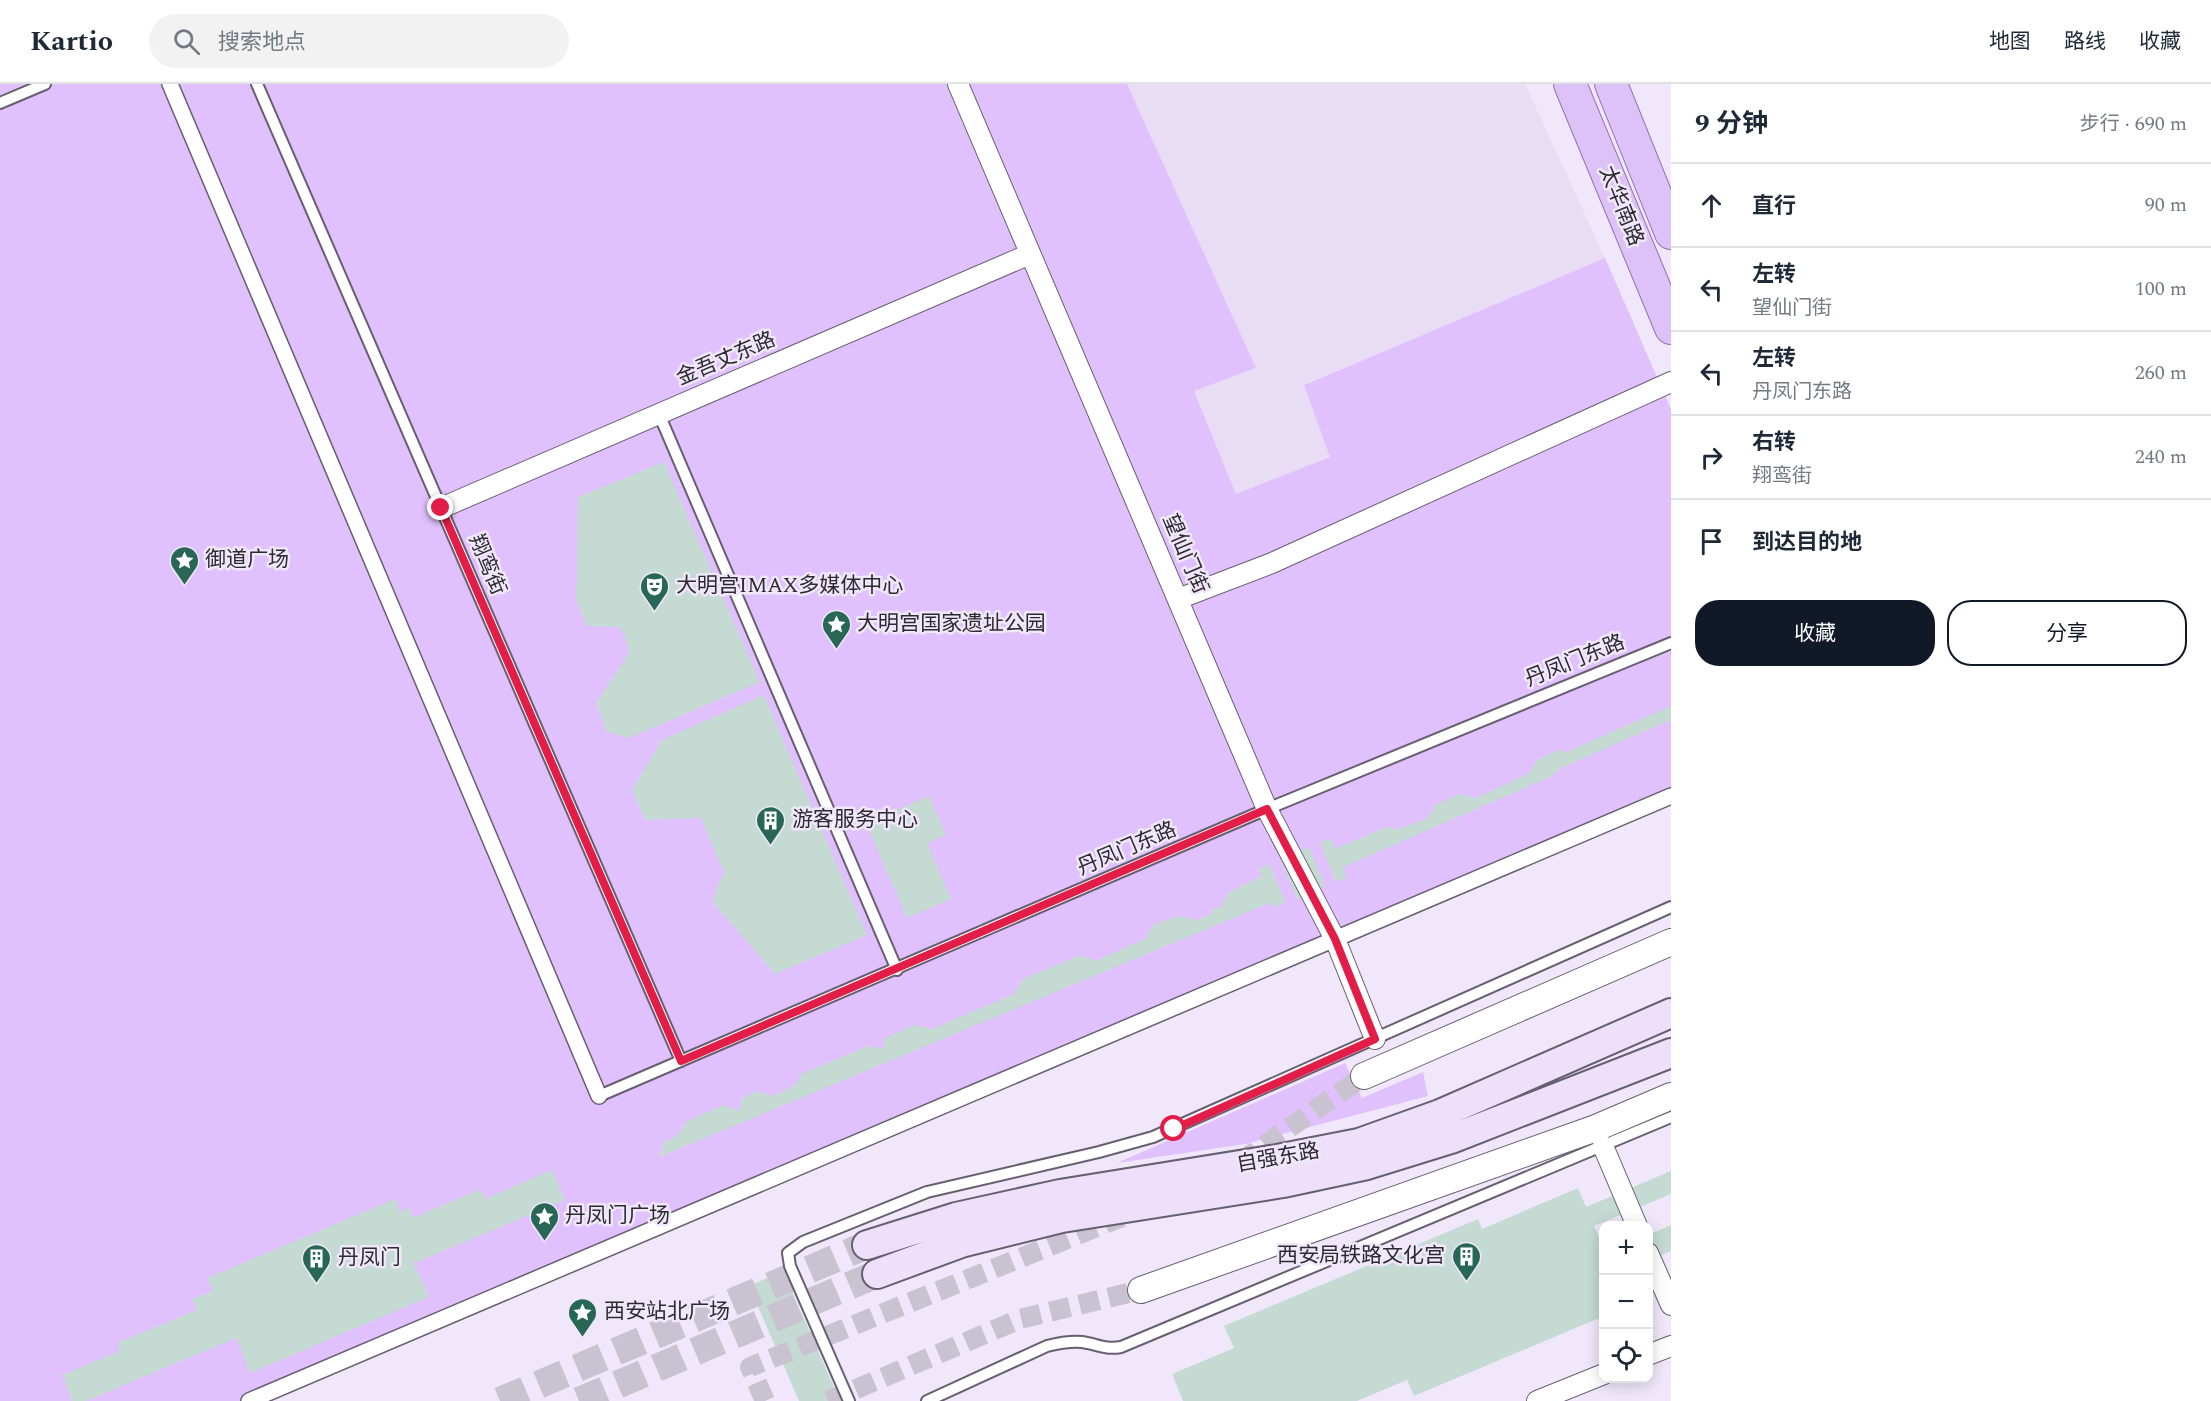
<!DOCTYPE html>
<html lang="zh">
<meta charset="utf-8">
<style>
:root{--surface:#fff;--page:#f2f2f3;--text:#1f2937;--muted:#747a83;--line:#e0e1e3;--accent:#111827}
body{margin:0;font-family:Spectral,"Noto Sans SC",serif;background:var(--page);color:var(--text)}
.controls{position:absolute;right:18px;bottom:18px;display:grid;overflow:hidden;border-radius:12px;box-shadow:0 3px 15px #0003}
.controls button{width:54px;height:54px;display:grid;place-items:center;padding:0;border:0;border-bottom:2px solid var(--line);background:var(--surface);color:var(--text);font:30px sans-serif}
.stop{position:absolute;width:18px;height:18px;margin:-14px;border:4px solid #e11d48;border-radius:50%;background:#fff}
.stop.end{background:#e11d48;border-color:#fff;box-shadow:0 2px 6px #0008}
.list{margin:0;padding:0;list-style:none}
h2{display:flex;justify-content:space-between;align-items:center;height:78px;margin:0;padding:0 24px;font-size:26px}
h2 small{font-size:20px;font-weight:400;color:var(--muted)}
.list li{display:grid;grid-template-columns:39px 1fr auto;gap:18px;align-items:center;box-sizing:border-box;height:84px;padding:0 24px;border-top:2px solid var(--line)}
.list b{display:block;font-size:22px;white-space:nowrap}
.list p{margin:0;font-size:20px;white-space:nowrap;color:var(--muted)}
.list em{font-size:20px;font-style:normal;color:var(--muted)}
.actions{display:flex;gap:12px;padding:18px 24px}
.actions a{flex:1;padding:14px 0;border:2px solid var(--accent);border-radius:24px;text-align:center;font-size:21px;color:var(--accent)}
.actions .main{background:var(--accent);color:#fff}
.icon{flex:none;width:33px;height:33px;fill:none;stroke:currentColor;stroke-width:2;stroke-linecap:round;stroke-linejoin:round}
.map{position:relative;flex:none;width:1671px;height:1317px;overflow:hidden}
header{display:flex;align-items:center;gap:36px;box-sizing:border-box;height:84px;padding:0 30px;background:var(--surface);border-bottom:2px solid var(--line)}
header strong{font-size:28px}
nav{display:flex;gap:33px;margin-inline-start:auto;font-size:21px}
.search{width:420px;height:54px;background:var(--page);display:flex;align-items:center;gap:15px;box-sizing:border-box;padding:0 21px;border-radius:33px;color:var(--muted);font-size:22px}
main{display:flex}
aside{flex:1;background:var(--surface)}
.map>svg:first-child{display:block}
</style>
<header>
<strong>Kartio</strong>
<div class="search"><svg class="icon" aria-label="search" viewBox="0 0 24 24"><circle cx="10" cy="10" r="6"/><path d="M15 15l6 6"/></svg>搜索地点</div>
<nav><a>地图</a><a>路线</a><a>收藏</a></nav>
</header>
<main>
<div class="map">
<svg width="1671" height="1317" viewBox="0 0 1671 1317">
<rect width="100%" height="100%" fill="#f0e8fa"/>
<path fill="#e9dcf5" d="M1127,0H1525L1605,174L1305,300L1330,373L1236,410L1194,307L1256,284Z"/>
<path fill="#e0c0fd" d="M0,0H1127L1256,284L1194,307L1236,410L1330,373L1304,301L1605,174L1671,325V720L259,1317H0Z
M1345,979L1362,1014L1423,988L1428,1012L1245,1060L1117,1079Z"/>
<path fill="#c4dad2" d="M664,378L760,598L629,654L607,648L596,619L630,567L620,543L587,542L576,515L578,413Z
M764,611L867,851L775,890L712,817L724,788L701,734L645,736L632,706L662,656Z
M1671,622V636L1563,683L1550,693L1343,783L1347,794L1336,798L1320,759L1331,754L1335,765L1386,743L1399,745L1428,734L1435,721L1460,710L1476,714L1530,689L1537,676L1559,666L1566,668Z
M929,712L946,751L927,759L951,815L907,834L866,739Z
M1309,763L1325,802L1316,806L1300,767Z
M1289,772L1305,811L1297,815L1280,775Z
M1269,780L1286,819L1274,823L1272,818L659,1073L663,1059L675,1053L688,1037L723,1021L740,1027L741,1015L757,1007L773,1012L795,1001L801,990L868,962L884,965V955L914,941L932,945L1014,910L1023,895L1081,871L1095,877L1145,855L1153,841L1178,832L1197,836L1212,830L1211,826L1222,822L1228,809L1261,792L1259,785Z
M552,1086L565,1116L414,1179L429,1213L250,1289L236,1254L86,1317H72L62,1291L120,1267L117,1259L197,1226L192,1215L213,1207L207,1194L395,1115L400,1128L409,1124L413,1134L481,1105L485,1115Z
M1671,1087V1110L1594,1142L1604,1164V1232L1414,1312L1407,1296L1357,1317H1183L1172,1290L1234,1264L1224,1242L1478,1135L1482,1145L1578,1104L1586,1123Z
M1671,1141V1167L1648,1177V1151Z
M783,1187L840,1317H799L749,1202Z"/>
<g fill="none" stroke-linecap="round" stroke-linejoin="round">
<path stroke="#c9c2d1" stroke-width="20" stroke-dasharray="20 10" stroke-linecap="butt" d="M1240,1078L1364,992
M765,1317L750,1283L1122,1133
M828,1317L1020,1235L1141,1206"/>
<path stroke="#c9c2d1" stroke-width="28" stroke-dasharray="28 14" stroke-linecap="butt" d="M500,1317L867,1161
M579,1317L877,1190"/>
<defs>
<path id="service" d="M257,0L681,977
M0,19L45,0
M659,330L897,886
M599,1012L1267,725L1671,559
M849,1317L790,1182L788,1169L803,1158L927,1108L1099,1068L1153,1053L1671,823
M927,1317L1047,1262C1059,1259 1070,1257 1082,1258C1097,1260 1105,1266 1121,1263L1671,1033"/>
<path id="pedestrian" d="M170,0L599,1012
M249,1317L1671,712"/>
<path id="minor" d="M958,0L1267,725L1335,855L1375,955
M441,424L1030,170
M1178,515L1272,479L1671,298
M1603,1062L1637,1142
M1648,1169L1671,1221
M1648,1271L1671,1262
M1537,1317L1604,1290"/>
<path id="tertiary" d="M1364,992L1671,858
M1141,1206L1596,1044L1671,1012"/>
<path id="secondary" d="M867,1161L956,1133L1060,1110L1277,1075L1359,1059L1440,1030L1671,929
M877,1190L961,1159L1062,1134L1283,1099L1367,1081L1451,1055L1671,969"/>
<path id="primary" d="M1570,0L1671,244
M1611,0L1671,149"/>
</defs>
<use href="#service" stroke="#675f6f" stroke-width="14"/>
<use href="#pedestrian" stroke="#675f6f" stroke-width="18"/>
<use href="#minor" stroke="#675f6f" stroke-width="22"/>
<use href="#tertiary" stroke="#675f6f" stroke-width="28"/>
<use href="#secondary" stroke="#675f6f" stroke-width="32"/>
<use href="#primary" stroke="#9172ae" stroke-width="34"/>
<use href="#service" stroke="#fff" stroke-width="10"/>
<use href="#pedestrian" stroke="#fff" stroke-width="15"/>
<use href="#minor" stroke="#fff" stroke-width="20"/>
<use href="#tertiary" stroke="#fff" stroke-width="26"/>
<use href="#secondary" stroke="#eee0fb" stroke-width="28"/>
<use href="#primary" stroke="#dec2f7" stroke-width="32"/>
</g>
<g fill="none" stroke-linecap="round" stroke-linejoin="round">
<path stroke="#e11d48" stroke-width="8" d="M441,424L681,977L1267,725L1335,855L1375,955L1174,1045"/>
</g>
<defs>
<symbol id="sight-pin" viewBox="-11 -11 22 30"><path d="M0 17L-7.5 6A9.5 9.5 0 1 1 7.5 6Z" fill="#286755" stroke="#f0e8fa"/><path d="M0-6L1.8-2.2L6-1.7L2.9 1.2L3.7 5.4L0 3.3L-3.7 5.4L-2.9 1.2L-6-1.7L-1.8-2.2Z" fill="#fff"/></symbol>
<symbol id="theatre-pin" viewBox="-11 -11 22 30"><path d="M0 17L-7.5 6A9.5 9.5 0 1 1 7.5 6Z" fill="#286755" stroke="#f0e8fa"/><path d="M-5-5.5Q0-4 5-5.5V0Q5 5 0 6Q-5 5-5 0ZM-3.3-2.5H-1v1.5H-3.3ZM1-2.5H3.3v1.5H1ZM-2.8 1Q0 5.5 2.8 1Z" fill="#fff"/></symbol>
<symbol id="building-pin" viewBox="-11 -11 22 30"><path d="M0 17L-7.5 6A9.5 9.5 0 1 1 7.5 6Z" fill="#286755" stroke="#f0e8fa"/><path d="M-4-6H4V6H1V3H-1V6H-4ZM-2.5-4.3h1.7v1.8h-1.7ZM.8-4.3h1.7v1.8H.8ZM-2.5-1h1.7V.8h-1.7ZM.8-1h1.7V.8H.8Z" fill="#fff"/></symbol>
</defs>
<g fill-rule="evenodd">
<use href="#sight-pin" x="168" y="460" width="33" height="45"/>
<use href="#theatre-pin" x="638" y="486" width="33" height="45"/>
<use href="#sight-pin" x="820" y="524" width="33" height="45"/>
<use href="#building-pin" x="754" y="720" width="33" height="45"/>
<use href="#sight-pin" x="528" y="1116" width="33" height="45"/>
<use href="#building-pin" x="1450" y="1156" width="33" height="45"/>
<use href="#building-pin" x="300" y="1158" width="33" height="45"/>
<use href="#sight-pin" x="566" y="1212" width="33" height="45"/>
</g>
<g text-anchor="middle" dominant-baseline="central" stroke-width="5" stroke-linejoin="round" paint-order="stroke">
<g font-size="21" fill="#2c292f" stroke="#f0e8fa">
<text transform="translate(1621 122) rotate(68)">太华南路</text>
<text transform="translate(726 275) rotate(-23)">金吾丈东路</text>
<text transform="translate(1185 470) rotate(67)">望仙门街</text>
<text transform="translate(487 481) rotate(67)">翔鸾街</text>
<text transform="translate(1575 577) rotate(-22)">丹凤门东路</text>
<text transform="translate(1127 765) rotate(-23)">丹凤门东路</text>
<text transform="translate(1278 1074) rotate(-10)">自强东路</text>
</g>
<g font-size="21" fill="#2c292f" stroke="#f0e8fa" text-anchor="start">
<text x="205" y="476">御道广场</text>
<text x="676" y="502">大明宫IMAX多媒体中心</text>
<text x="857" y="540">大明宫国家遗址公园</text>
<text x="792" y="736">游客服务中心</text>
<text x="565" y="1132">丹凤门广场</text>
<text x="1445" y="1172" text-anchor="end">西安局铁路文化宫</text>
<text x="338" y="1174">丹凤门</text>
<text x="604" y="1228">西安站北广场</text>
</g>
</g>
</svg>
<div class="controls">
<button>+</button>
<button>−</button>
<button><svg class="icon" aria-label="locate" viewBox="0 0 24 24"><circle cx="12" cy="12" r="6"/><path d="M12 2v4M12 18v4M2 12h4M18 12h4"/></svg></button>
</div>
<div class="stop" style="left:1174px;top:1045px"></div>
<div class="stop end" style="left:441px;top:424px"></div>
</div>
<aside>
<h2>9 分钟<small>步行 · 690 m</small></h2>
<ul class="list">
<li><svg class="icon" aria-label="ahead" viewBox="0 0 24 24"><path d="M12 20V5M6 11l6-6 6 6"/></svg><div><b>直行</b></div><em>90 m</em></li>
<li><svg class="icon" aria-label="left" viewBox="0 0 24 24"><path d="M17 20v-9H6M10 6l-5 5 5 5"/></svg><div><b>左转</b><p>望仙门街</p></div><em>100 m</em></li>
<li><svg class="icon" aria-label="left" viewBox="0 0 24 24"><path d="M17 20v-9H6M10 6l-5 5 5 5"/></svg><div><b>左转</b><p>丹凤门东路</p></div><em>260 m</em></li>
<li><svg class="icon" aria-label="right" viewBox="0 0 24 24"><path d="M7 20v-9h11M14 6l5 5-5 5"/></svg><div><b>右转</b><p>翔鸾街</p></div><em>240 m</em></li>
<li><svg class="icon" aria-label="arrive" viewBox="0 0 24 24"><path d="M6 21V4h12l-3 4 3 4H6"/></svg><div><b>到达目的地</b></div></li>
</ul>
<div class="actions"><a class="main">收藏</a><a>分享</a></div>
</aside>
</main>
